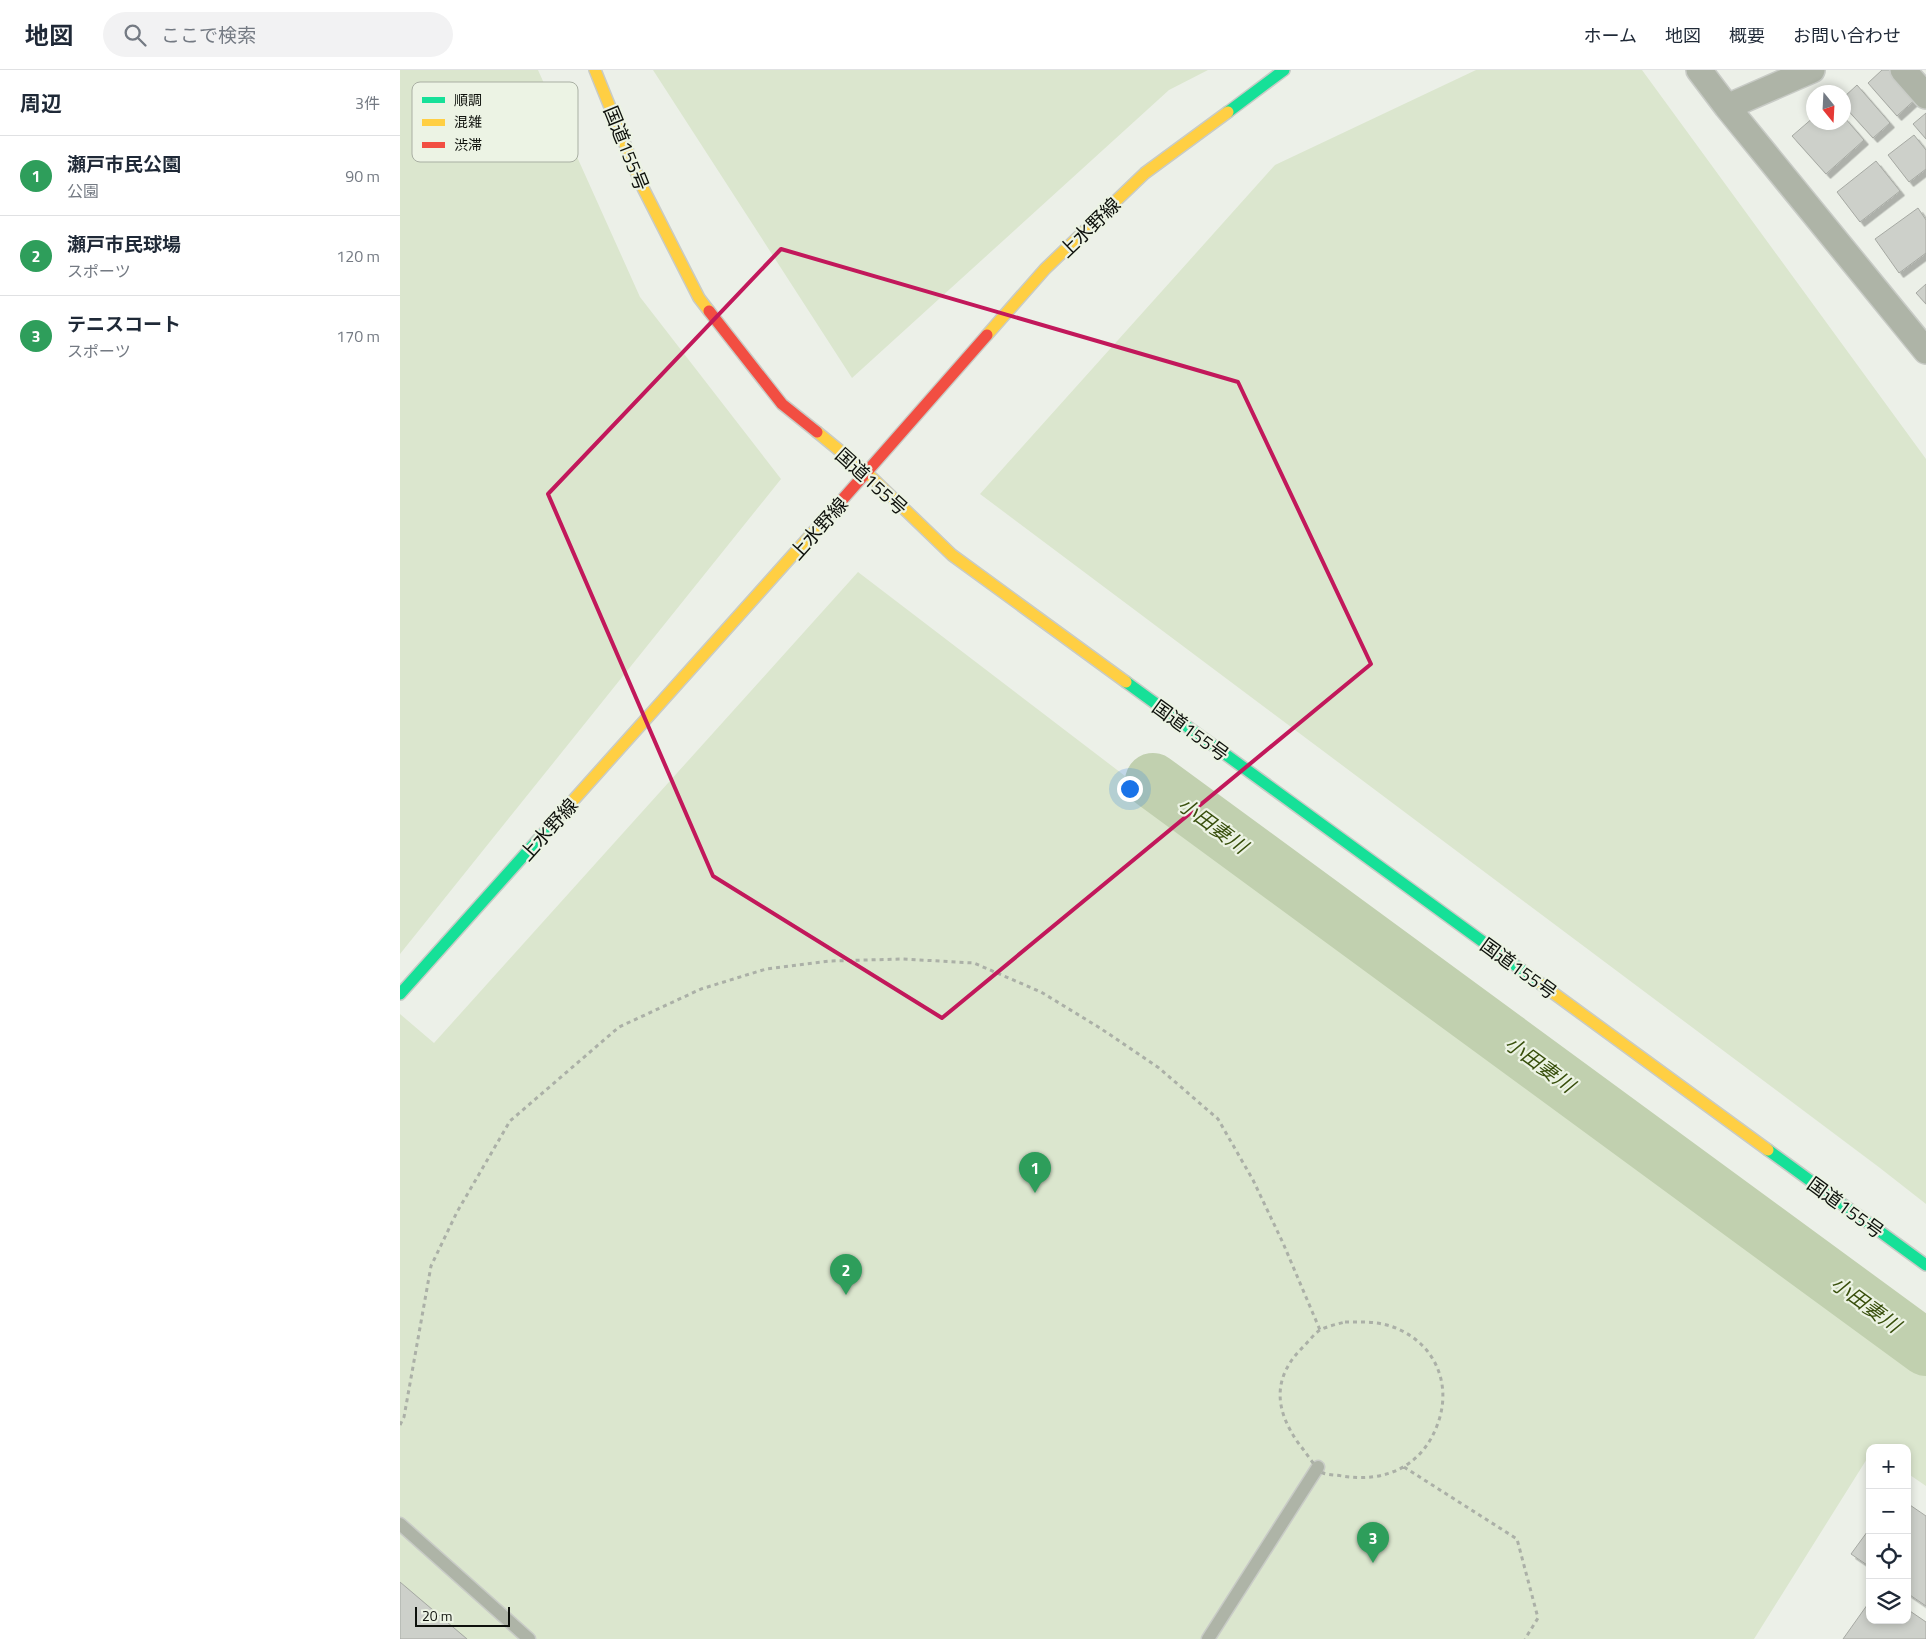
<!DOCTYPE html>
<html lang="ja">
<meta charset="utf-8">
<style>
:root{--surface:#fff;--page:#f2f2f3;--text:#1f2937;--muted:#747a83;--line:#e0e1e3;--accent:#0b8043}
body{margin:0;font-family:"Titillium Web","Noto Sans JP",sans-serif;background:var(--page);color:var(--text)}
.controls{position:absolute;right:15px;bottom:15px;display:grid;overflow:hidden;border-radius:10px;box-shadow:0 2px 8px #0003}
.controls button{width:45px;height:45px;display:grid;place-items:center;padding:0;border:0;border-bottom:1px solid var(--line);background:var(--surface);color:var(--text);font:25px sans-serif}
.compass{position:absolute;left:1406px;top:15px;width:45px;height:45px;border-radius:50%;background:var(--surface);box-shadow:0 2px 8px #0003;rotate:162deg}
.scale{position:absolute;left:15px;bottom:12px;width:95px;box-sizing:border-box;padding-left:5px;border:2px solid #0e110c;border-top:0;font-size:14px;line-height:18px;white-space:nowrap;color:#0e110c;-webkit-text-stroke:4px #ecf3e4;paint-order:stroke}
.you{position:absolute;left:729px;top:718px;width:18px;height:18px;margin:-12px;border:4px solid #fff;border-radius:50%;background:#1a73e8;box-shadow:0 0 0 8px #1a73e833}
.badge{display:grid;place-items:center;width:32px;height:32px;border-radius:50%;background:var(--accent);color:#fff;font-size:16px;font-weight:700}
.pin{position:absolute;translate:-50% -41px;filter:drop-shadow(0 1px 2px #0008)}
.pin::after{content:'';position:absolute;top:26px;width:18px;height:15px;background:inherit;clip-path:polygon(0 0,100% 0,50% 100%)}
.list{margin:0;padding:0;list-style:none}
h2{display:flex;justify-content:space-between;align-items:center;height:65px;margin:0;padding:0 20px;font-size:21px}
h2 small{font-size:16px;font-weight:400;color:var(--muted)}
.list li{display:grid;grid-template-columns:32px 1fr auto;gap:15px;align-items:center;box-sizing:border-box;height:80px;padding:0 20px;border-top:1px solid var(--line)}
.list b{display:block;font-size:19px;white-space:nowrap}
.list p{margin:0;font-size:16px;white-space:nowrap;color:var(--muted)}
.list em{font-size:16px;font-style:normal;color:var(--muted)}
.icon{flex:none;width:28px;height:28px;fill:none;stroke:currentColor;stroke-width:2;stroke-linecap:round;stroke-linejoin:round}
.map{position:relative;flex:none;width:1526px;height:1569px;overflow:hidden}
header{display:flex;align-items:center;gap:30px;box-sizing:border-box;height:70px;padding:0 25px;background:var(--surface);border-bottom:1px solid var(--line)}
header strong{font-size:24px}
nav{display:flex;gap:28px;margin-inline-start:auto;font-size:18px}
.search{width:350px;height:45px;background:var(--page);display:flex;align-items:center;gap:12px;box-sizing:border-box;padding:0 18px;border-radius:28px;color:var(--muted);font-size:19px}
main{display:flex}
aside{flex:1;background:var(--surface)}
.map>svg:first-child{display:block}
</style>
<header>
<strong>地図</strong>
<div class="search"><svg class="icon" aria-label="search" viewBox="0 0 24 24"><circle cx="10" cy="10" r="6"/><path d="M15 15l6 6"/></svg>ここで検索</div>
<nav><a>ホーム</a><a>地図</a><a>概要</a><a>お問い合わせ</a></nav>
</header>
<main>
<aside>
<h2>周辺<small>3件</small></h2>
<ul class="list">
<li><span class="badge" style="background:#2e9e5b">1</span><div><b>瀬戸市民公園</b><p>公園</p></div><em>90 m</em></li>
<li><span class="badge" style="background:#2e9e5b">2</span><div><b>瀬戸市民球場</b><p>スポーツ</p></div><em>120 m</em></li>
<li><span class="badge" style="background:#2e9e5b">3</span><div><b>テニスコート</b><p>スポーツ</p></div><em>170 m</em></li>
</ul>
</aside>
<div class="map">
<svg width="1526" height="1569" viewBox="0 0 1526 1569">
<defs>
<filter id="shadow"><feDropShadow dx="4.5" dy="4.5" stdDeviation="0" flood-color="#0004"/></filter>
</defs>
<rect width="100%" height="100%" fill="#ecf0e8"/>
<path fill="#dbe6ce" d="M0,0H138L240,227L381,409L0,884Z
M253,0H808L769,20L452,308Z
M1076,0H1242L1526,389V1134L1480,1098L580,424L875,95Z
M458,502L869,816L1119,966L1526,1248V1416L1507,1403V1378H1470V1384L1354,1569H0V944L34,973Z"/>
<g fill="none" stroke-linecap="round" stroke-linejoin="round">
<path stroke="#c1d0af" stroke-width="56" d="M753,711L1526,1278"/>
</g>
<path fill="#cdd0ca" stroke="#a6a9a3" filter="url(#shadow)" d="M1482,0H1494L1518,27L1497,46L1468,13Z
M1457,15L1490,53L1473,68L1444,36V27Z
M1526,43V69L1513,54Z
M1414,47V52H1444V47L1464,70L1426,104L1392,66Z
M1514,65L1526,80V99L1509,112L1488,85Z
M1476,91L1500,121L1460,152L1437,122Z
M1518,138L1526,150V183L1499,203L1475,169Z
M1526,214V234L1516,223Z
M1507,1433L1526,1446V1536L1507,1523Z
M1470,1458V1497L1451,1484Z
M0,1512L67,1569H0Z
M1470,1531V1550H1507V1539L1526,1552V1569H1443Z"/>
<g fill="none" stroke-linecap="round" stroke-linejoin="round">
<defs>
<path id="lane" d="M0,1454L129,1569
M808,1569L918,1397"/>
<path id="street" d="M1299,0L1327,37L1526,281
M1503,0L1526,26
M1327,37L1412,0"/>
<path id="fast" d="M828,42L884,0
M726,612L1141,914
M0,924L161,744
M1368,1080L1526,1195"/>
<path id="slow" d="M195,0L241,114L299,228L309,241
M587,265L645,199L745,103L828,42
M417,362L467,403L552,485L726,612
M161,744L442,430
M1141,914L1368,1080"/>
<path id="jam" d="M309,241L382,334L417,362
M442,430L587,265"/>
</defs>
<use href="#lane" stroke="#c8cbc6" stroke-width="15"/>
<use href="#street" stroke="#c8cbc6" stroke-width="28"/>
<use href="#fast" stroke="#c8cbc6" stroke-width="14"/>
<use href="#slow" stroke="#c8cbc6" stroke-width="14"/>
<use href="#jam" stroke="#c8cbc6" stroke-width="14"/>
<path stroke="#abb0a7" stroke-width="3" stroke-dasharray="4 4" stroke-linecap="butt" d="M945,1252C963,1252 981,1251 998,1259C1035,1275 1052,1314 1038,1353C1023,1396 986,1413 942,1406C937,1405 928,1405 923,1403C916,1399 905,1381 899,1374C874,1339 872,1307 904,1276C909,1271 914,1264 920,1260C928,1256 938,1254 945,1252Z
M0,1355L4,1347L31,1196L57,1142L110,1051L219,957L301,919L366,899L430,891L503,889L574,893L641,922L700,958L759,998L818,1049L853,1110L883,1173L920,1260
M1004,1397L1117,1469L1138,1548L1125,1569"/>
<use href="#lane" stroke="#aeb4a7" stroke-width="12"/>
<use href="#street" stroke="#aeb4a7" stroke-width="25"/>
<use href="#fast" stroke="#16e098" stroke-width="11"/>
<use href="#slow" stroke="#ffcf43" stroke-width="11"/>
<use href="#jam" stroke="#f24e42" stroke-width="11"/>
</g>
<path fill="none" stroke="#c2185b" stroke-width="4" stroke-linejoin="round" d="M381,179L838,312L971,594L542,948L313,806L148,424Z"/>
<g text-anchor="middle" dominant-baseline="central" stroke-width="4.5" stroke-linejoin="round" paint-order="stroke">
<g font-size="19" fill="#0e110c" stroke="#ecf3e4">
<text transform="translate(227 78) rotate(68)">国道155号</text>
<text transform="translate(689 157) rotate(-44)">上水野線</text>
<text transform="translate(472 411) rotate(42)">国道155号</text>
<text transform="translate(418 458) rotate(-48)">上水野線</text>
<text transform="translate(791 660) rotate(36)">国道155号</text>
<text transform="translate(148 759) rotate(-48)">上水野線</text>
<text transform="translate(1119 898) rotate(36)">国道155号</text>
<text transform="translate(1446 1137) rotate(36)">国道155号</text>
</g>
<g font-size="20" font-style="italic" fill="#384f0c" stroke="#ecf3e4">
<text transform="translate(813 755) rotate(36)">小田妻川</text>
<text transform="translate(1140 994) rotate(36)">小田妻川</text>
<text transform="translate(1466 1234) rotate(36)">小田妻川</text>
</g>
</g>
<rect x="12" y="12" width="166" height="80" rx="8" fill="#ecf3e4" stroke="#a9afa3" stroke-width="1"/>
<rect x="22" y="27" width="23" height="6" fill="#16e098"/>
<rect x="22" y="49" width="23" height="7" fill="#ffcf43"/>
<rect x="22" y="72" width="23" height="6" fill="#f24e42"/>
<g font-size="14" fill="#0e110c">
<text x="54" y="35">順調</text>
<text x="54" y="57">混雑</text>
<text x="54" y="80">渋滞</text>
</g>
</svg>
<div class="controls">
<button>+</button>
<button>−</button>
<button><svg class="icon" aria-label="locate" viewBox="0 0 24 24"><circle cx="12" cy="12" r="6"/><path d="M12 2v4M12 18v4M2 12h4M18 12h4"/></svg></button>
<button><svg class="icon" aria-label="layers" viewBox="0 0 24 24"><path d="M12 4l9 5-9 5-9-5zM3 14l9 5 9-5"/></svg></button>
</div>
<svg class="compass" viewBox="-18 -18 36 36"><path d="M0-13l5 13h-10z" fill="#e53935"/><path d="M0 13l5-13h-10z" fill="#747a83"/></svg>
<div class="scale">20 m</div>
<div class="you"></div>
<div class="pin badge" style="left:635px;top:1123px;background:#2e9e5b">1</div>
<div class="pin badge" style="left:446px;top:1225px;background:#2e9e5b">2</div>
<div class="pin badge" style="left:973px;top:1493px;background:#2e9e5b">3</div>
</div>
</main>
